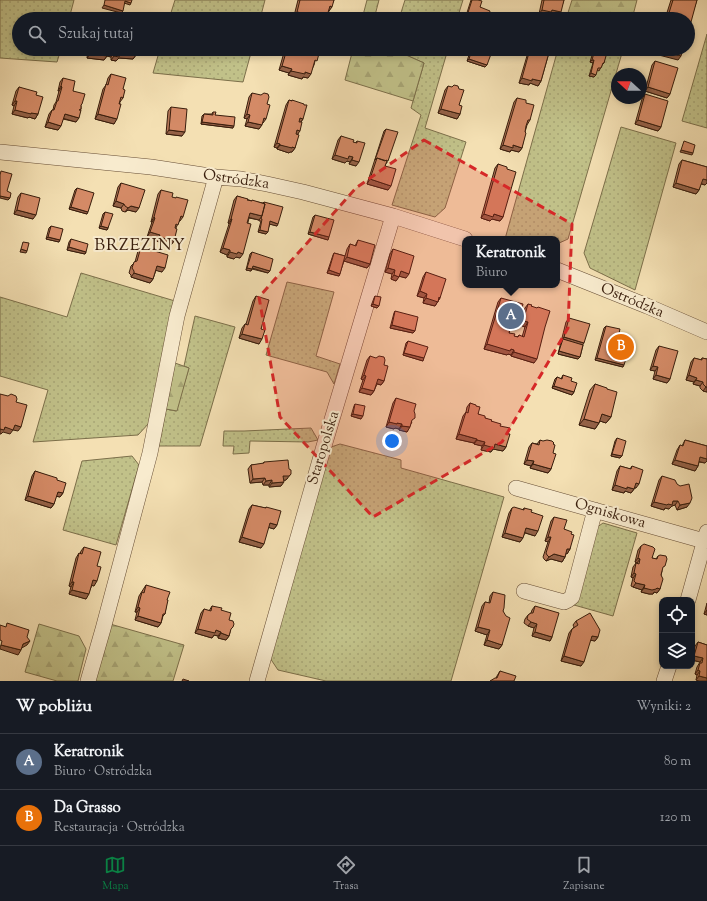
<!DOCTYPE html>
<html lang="pl">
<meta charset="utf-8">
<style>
:root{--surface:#171b24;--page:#20242c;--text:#f1f3f6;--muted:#9ea1a6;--line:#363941;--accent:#0b8043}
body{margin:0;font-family:"Sorts Mill Goudy",serif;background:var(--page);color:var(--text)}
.controls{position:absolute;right:12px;bottom:12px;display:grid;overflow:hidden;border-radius:8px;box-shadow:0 2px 6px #0003}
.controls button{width:36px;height:36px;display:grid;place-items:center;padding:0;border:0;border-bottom:1px solid var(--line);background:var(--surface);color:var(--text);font:20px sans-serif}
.compass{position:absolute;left:611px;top:68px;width:36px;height:36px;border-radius:50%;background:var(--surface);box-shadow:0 2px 6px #0003;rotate:291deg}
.you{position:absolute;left:392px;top:441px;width:14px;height:14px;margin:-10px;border:3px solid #fff;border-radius:50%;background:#1a73e8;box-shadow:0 0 0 6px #1a73e833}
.badge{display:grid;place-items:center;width:26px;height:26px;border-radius:50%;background:var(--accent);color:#fff;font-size:13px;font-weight:700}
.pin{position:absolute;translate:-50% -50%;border:2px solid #fff;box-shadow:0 1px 4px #0006}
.popup{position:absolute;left:462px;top:236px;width:98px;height:52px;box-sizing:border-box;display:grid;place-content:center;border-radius:8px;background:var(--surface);filter:drop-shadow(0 1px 3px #0005);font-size:13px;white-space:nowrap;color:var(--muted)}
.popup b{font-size:15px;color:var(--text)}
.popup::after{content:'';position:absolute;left:50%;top:100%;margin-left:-8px;border:8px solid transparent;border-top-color:var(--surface)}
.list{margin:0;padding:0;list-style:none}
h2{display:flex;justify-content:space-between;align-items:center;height:52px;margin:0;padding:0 16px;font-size:17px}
h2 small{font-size:13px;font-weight:400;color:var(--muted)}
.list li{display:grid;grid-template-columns:26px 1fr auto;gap:12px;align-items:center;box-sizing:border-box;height:56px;padding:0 16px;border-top:1px solid var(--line)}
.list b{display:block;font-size:15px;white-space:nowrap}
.list p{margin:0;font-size:13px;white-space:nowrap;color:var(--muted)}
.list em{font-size:13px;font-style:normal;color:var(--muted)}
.icon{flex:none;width:22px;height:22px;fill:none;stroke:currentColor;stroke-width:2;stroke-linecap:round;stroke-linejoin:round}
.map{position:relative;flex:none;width:707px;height:681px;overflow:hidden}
.search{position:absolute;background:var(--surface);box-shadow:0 2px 6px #0003;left:12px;right:12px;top:12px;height:44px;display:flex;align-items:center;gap:10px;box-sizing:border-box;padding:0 14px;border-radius:22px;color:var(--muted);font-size:15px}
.sheet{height:164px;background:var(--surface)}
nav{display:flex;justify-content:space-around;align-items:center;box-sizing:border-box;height:56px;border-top:1px solid var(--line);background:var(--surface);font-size:11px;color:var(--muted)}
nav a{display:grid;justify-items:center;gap:2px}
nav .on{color:var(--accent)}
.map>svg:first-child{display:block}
</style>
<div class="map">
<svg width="707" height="681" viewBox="0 0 707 681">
<defs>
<pattern id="grass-dots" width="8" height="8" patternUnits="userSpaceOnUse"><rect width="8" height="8" fill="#c1c189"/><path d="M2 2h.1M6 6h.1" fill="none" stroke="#a7a575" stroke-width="1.8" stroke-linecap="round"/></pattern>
<pattern id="forest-firs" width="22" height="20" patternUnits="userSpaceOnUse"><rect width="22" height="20" fill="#c1c189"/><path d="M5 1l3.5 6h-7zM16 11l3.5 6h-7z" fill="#a7a575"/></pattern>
</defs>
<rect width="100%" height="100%" fill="#f4e0b3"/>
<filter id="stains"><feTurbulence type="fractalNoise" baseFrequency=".005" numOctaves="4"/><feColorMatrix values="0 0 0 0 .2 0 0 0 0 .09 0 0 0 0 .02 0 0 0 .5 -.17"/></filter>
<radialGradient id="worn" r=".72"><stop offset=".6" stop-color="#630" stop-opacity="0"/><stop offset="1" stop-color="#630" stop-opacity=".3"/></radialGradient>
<path fill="url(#grass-dots)" stroke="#7c6f4a" d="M0,0H74L69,19H19V49H61L57,62L0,58Z
M175,0H265L260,19H169Z
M405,0H463L457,19H399Z
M707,34V128L682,121Z
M160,49H252L243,82L153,73Z
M408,49H448L425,128L466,142L445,208L435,217L392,205L421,115L411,108L424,63L406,55Z
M558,49H609L622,53L568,239L557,244V239H505Z
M621,127L676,143L635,290L590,268L584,253Z
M81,273L175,301L150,422L138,435L33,442L48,390L0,376V297L67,317Z
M287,282L334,292L316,356L340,364L334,384L327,372L266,355Z
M195,316L235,327L200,446H159L166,409L176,411L189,368L184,366Z
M311,428L318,440L308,442L250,441L249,453L233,454L234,446H223L224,431H244Z
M340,444L401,460V468L504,497L451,681H326L278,670L270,658L331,447Z
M132,456L139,465L116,545L63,530L82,461Z
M603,523L637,533L613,616L574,605L596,528Z"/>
<path fill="url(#forest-firs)" stroke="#7c6f4a" d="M367,0H379L374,19H362Z
M572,0H637L632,19H566Z
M353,49H408L406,55L424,63L413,101L345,80Z
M175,363L189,368L177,411L166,409Z
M39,624L79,636L86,649L78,681H57L25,672Z
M110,624L184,645L173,681H94Z"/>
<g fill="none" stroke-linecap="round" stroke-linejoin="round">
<defs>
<path id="minor" d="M0,152L151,167L216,177L241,179L267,184L303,192L393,216L465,239
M557,270L647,306L707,332
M516,488L704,541
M524,591L564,602L568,600L572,597L595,510
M688,600L707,532
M88,681L103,629L150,453L177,316L216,177
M257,681L324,446L393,216
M664,681L669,666"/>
</defs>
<use href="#minor" stroke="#674e36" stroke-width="16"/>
<use href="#minor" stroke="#f8ebce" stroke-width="15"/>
</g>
<path fill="#b67758" stroke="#381d0c" d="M298,0H334L329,11L326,19H304L294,16Z
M471,0H478L480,7L488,19H465Z
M542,0H564L558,17L550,15L548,17L539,14Z
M671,0H697L688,27V19H665Z
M88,49H137L136,55L133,59L119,58L116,61L111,60V57L107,56L104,60L87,58Z
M285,49H318L314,65L308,78L303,77L302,79L288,75L289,73L279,70Z
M471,49H479L487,65L485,67L467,61Z
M529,49H550L541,81L538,86L530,83L529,85L519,83Z
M594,49H606L604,63L602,65L599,71L597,70L594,77L589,76L593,63L590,62Z
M655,61L670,94L667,98L645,91L652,65Z
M111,74L123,89V98L120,102L114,124L95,119L103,89L106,85L108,78Z
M63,78L73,91L81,106V109L76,122L63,119L58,130L45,127L49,114L52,110H53L54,105L56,102L59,91H58L60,82Z
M448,86L459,105L460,114L457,119L438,113L445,90Z
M19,87L36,95L38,114L35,119L29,117L28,118L12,114L14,106L12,105L16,91Z
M252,93L263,123H262L259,129L245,126L247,119L244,118L249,97Z
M645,94L661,127L658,131L635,124L642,99Z
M517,98L526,103L530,120L527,125L525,132L522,148L519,152L511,150L510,152L500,149L514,102Z
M289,100L291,101L292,100L303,119L301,122L298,134L295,148L292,152H290L289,153L277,149V148L274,147L286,105Z
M171,107L182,136L166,134L168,111Z
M213,112L215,115L233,128L201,124L202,116L204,114H212Z
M386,129L387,163H386L385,166L388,190L367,184L384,131Z
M341,136L353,142L356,143L357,141L356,166L349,164L350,162L347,161L345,163L332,159L338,140Z
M682,160L707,167V183L705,185L701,184L699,190L696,194L673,187L679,164Z
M498,164L507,169L503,217L500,221L492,219L490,221L481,218L495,168Z
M121,183L136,212L128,210L125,212L122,211L121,208L113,206L118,187Z
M77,188L87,214L69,209L75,190Z
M161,190L172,197L180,221H179L176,228L174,241L171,245L156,241L157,240L147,237L152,222H151L158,194Z
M21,193L33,219L14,214L18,197Z
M237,196L252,201L263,203L264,202L277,226L270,224L266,234L258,232L261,221H259V220L249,218L240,258L236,257L234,259L227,257V255L220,252L229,224L228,223L234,200Z
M105,212L108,228L107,230L99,228L103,214Z
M315,215L328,240L308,234L313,217Z
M51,226L59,242L46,239L49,228Z
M71,239L86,252L85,254L67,250L69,242Z
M358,240L370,264L367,268L344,261L339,276L327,273L333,255L334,253L345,256L347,249L350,244L355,246Z
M141,247L162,272L156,270L153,279L150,283L131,277V275L129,273L131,266L135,262L138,251Z
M393,249L406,278L399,276L396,281L391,279L392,274L385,272L390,254Z
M252,252L268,273L252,269L251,271L246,270L250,254Z
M426,272L440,298L435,306L423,303L424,298L417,296L423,277Z
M256,296L261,329L259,344L239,338L242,328L245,324H246L253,301Z
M375,296L377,308L371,306L374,298Z
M501,298L516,324L512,323L509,333L514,336L517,337L519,335L522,337L525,327L520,325L525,308L528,304L531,306L534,363L511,356V355L508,354L507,355L484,349L498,302Z
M395,311L415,331L413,333L390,328L394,313Z
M569,318L583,345L580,357L578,359L558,354L566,322Z
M606,326L617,342L623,367L595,360L604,328Z
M408,341L423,361L403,355L406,343Z
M659,346L670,379L667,383L653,379L655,371L650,370L656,350Z
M370,356L384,365V381L381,385L377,384L374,391L371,395L359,392L363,380L361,379L367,360Z
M694,358L701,360L702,358L707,359V392L703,391L700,388V386L693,384L694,382L686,380L691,362Z
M563,375L571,381L574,392L572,395L552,388L555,379L557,377L561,379Z
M595,384L607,389L611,417L606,423L600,421L599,423L595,429L579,425L590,390Z
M396,398L412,423H411L407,432L399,430V429L395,428L394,429L386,427L393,403Z
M470,403L476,406L478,414L500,426L508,434L506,447L503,451L493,449L491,452L481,450L482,446L474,444V443L456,439L463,416L466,412L467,407Z
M355,404L361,419L351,416L354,406Z
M617,438L622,456L620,458L611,456L615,441Z
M540,440L553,453L551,469L548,473L530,468L531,466L524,464L529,447L532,443L537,444Z
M685,440L707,446V461L705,463L699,462L698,466L695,471L672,464L677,450L680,445L682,446Z
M264,462L288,478L286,480H284L281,486L269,487V485H263L262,482L250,483L248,469L251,465L262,464Z
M620,466L630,469L632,466L636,488H635L631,493L625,491L624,493L612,490L617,471Z
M35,471L57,480L63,493L60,497L56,496L54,504L51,508L25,500L32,476Z
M662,476L687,507L677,510L675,505L672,506L669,509L665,508L664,510L651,506L659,480Z
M252,505L265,508L266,507L277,525L274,529L268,527L261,548L239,542L249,509Z
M512,508L523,510L524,508L531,512L535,536L525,533L520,542L502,537L509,513Z
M554,517L564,529L571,534L570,549L567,554L566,553L565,557L562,562L551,559L546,561L544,559L543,557L548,542L545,541L551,521Z
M641,546L652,558L656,559L658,556L662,571L661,575L660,589L657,593L654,592L653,594H649L641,592L642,590L633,587L631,586L633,578L631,577L633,567L636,563H637L635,562L638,550Z
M84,547L97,566L94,586L92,585L86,599L69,594L71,587L69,586L76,558L79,553L80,554L81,551Z
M146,585L167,600L165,614L163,616L161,623L158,627L135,620L137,612H135L139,596Z
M493,592L503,611L502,645L499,649L484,645L487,635L475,631L482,606L485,602L489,603L490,596Z
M707,603V615L704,614Z
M212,606L221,610L229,620L230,632L229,636L226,640L218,638V636L214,635L212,638L195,633L201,613L204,609L209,611Z
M535,606L552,637L550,641L532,636L534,628L528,626L524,623L525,619L528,615L531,613L532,610Z
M576,621L598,637L595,641L590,640L581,666L561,661L569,633L572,629L574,627L573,625Z
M698,642L707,645V681L696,680L697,675L695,674L697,667L700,662L692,660V657L695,646Z
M500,671L514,681L496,678L497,676Z"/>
<path fill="#946147" stroke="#381d0c" d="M125,1L131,3L130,5L124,3Z
M104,5L123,11L121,13L102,8Z
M330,6L332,7L329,11L327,10Z
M542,10H552L561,12L558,17L550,15L548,17L539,14Z
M297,12L307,14L304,19L294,16Z
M306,16L316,19H304Z
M668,16L679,19H666Z
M688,22H691L688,27Z
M658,49L681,56L678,60L655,54Z
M108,52H114L111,57L107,56L104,60L87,58L90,54Z
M120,53L136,55L133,59L119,58L116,61L111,60L114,56Z
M469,59L487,65L485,67L467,61Z
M592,60H594L593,63L590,62Z
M282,66L292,69L289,73L279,70Z
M291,71L305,72L311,74L308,78L303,77L302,79L288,75Z
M591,73L596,75L594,77L589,76Z
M522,78L532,79L541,81L538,86L530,83L529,85L519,83Z
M61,86L62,87L59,91H58Z
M648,87L670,94L667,98L645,91Z
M15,101H17L14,106L12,105Z
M441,109L460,114L457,119L438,113Z
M15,110L31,113L38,114L35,119L29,117L28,118L12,114Z
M65,114L79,118L76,122L62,118Z
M98,114L117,119L114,124L95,119Z
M247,114L250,115L247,119L244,118Z
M264,118L266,119L263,123H261Z
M300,118L303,119L300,123L297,122Z
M638,120L661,127L658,131L635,124Z
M48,122L61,126L58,130L45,127Z
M202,122L234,126L233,128L201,124Z
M248,122L262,125L259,129L245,126Z
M169,130L185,132L182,136L166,134Z
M297,130L300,131L297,135L294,134Z
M277,143L280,144L277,148L274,147Z
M280,145L292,147L295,148L292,152H290L289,153L277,149Z
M503,145H513L522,148L519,152L511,150L510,152L500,149Z
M681,150L693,153L692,155L680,152Z
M335,155L349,156L353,157L350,162L347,161L345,163L332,159Z
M352,160L359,162L356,166L349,164Z
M370,179L391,186L388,190L367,184Z
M703,179L707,180V183L705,185L700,183Z
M676,183L699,190L696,194L673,187Z
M0,196L10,198L8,200L0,198Z
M116,201L124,204L121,208L113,206Z
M131,206L139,208L136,212L128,210L125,212L128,208Z
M71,207L88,212L87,214L69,209Z
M17,210L36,215L33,219L14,214Z
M250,213L262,216L259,220L247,217Z
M484,214H494L503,217L500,221L492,219L490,221L481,218Z
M181,216L183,217L180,221H178Z
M154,217L155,218L152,222H151Z
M231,219H232L229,224L228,223Z
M270,221L278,224L277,226L269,224Z
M101,226L108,228L107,230L99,228Z
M260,230L268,232L266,234L258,232Z
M150,232L160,235L157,240L147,237Z
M310,232L329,237L328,240L308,234Z
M48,237L60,240L59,242L46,239Z
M159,237L174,241L171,245L156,241Z
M69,247L86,252L85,254L67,250Z
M223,248L230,250L227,255L220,252Z
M21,249L27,251L26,253L20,252Z
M230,252H238L243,254L240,258L236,257L234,259L227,257Z
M347,257L370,264L367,268L344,261Z
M157,266L165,268L162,272L154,270Z
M253,266L270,271L268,273L252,268Z
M247,268L252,269L251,271L246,270Z
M388,268L395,270L392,274L385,272Z
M329,270L340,274L339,276L327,273Z
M401,271L409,274L406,278L398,276Z
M134,273L153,279L150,283L131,277Z
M394,275L399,277L396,281L391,279Z
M420,291L427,294L424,298L417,296Z
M439,297L440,298L435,306L423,303L426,298Z
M373,304L379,306L377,308L371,306Z
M513,318L519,320L516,324L510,322Z
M523,321L528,322L525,327L520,325Z
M392,325L415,331L413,333L390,328Z
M242,334L262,339L259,344L239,338Z
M564,337L584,343L581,347L563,339L561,341Z
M487,344L511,349L514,350L511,355L508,354L507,355L484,349Z
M559,351L580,357L578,359L558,354Z
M514,352L537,359L534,363L511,356Z
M404,353L424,358L423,361L403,355Z
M597,358L624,365L623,367L595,360Z
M653,366L658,367L655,371L650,370Z
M364,375L366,376L363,380L361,379Z
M656,375L670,379L667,383L653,379Z
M689,375L697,378L694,382L686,380Z
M378,379L384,381L381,385L375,383Z
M696,380L703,382L700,386L693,384Z
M554,386L574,392L572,395L552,388Z
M706,387H707V392L703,391Z
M362,388L374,391L371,395L359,392Z
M353,414L363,416L361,419L351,416Z
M602,414L611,417L606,423L597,420Z
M584,419L599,423L595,429L579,425Z
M389,422L397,423L402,424L399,429L395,428L394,429L386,427Z
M15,425L21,427L18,431L13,430L10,434L3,432L1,434H0V429Z
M402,426L410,427L407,432L399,430Z
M459,434L477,439L474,443L456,439Z
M477,440L485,442L482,446L474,444Z
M495,444L506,447L503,451L493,449L491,452L481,450L484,445Z
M612,454L622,456L620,458L611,456Z
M700,457L707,459V461L705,463L697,461Z
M527,460L534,461L531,466L524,464Z
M675,460L698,466L695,471L672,464Z
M533,464L551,469L548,473L530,468Z
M291,474L286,480L280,481L283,476Z
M265,478L262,482L250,483L253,479Z
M272,480L269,485H263L266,481Z
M284,482L281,486L269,487L272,483Z
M636,483L639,484L636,488L633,487Z
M615,485L627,487L634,489L631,493L625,491L624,493L612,490Z
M58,492L63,493L60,497L55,496Z
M28,496L54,504L51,508L25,500Z
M673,501H678L675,505L672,506L669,509L665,508L664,510L651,506L654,502L668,504Z
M690,503L687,507L677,510L680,505Z
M270,523L277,525L274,529L267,527Z
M526,528L538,531L535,536L523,532Z
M505,533L523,538L520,542L502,537Z
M242,537L264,544L261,548L239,542Z
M548,537H551L548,542L545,541Z
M567,549H570L567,554L564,553Z
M554,554L565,557L562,562L551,559L546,561L549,557Z
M638,558L640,559L637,563L635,562Z
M634,573L636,574L633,578L631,577Z
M93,580L97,581L94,586L90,585Z
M72,582H74L71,587L69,586Z
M636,583L645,585L642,590L633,587Z
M644,588H657L660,589L657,593L654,592L653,594H649L641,592Z
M72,590L89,594L86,599L69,594Z
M138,607L140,608L137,612H135Z
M707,610V615L704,614Z
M138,616L161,623L158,627L135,620Z
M531,622L537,624L534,628L528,626Z
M478,627L490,630L487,635L475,631Z
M198,629L216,630L221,632L218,636L214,635L212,638L195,633Z
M535,632L552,637L550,641L532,636Z
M221,633L229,636L226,640L218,638Z
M592,636L598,637L595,641L589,640Z
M487,640L502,645L499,649L484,645Z
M30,641L27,645L20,649L23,644Z
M1,645L21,650L18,655L0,649V647Z
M564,656L584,662L581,666L561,661Z
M694,656L703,658L700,662L692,660V659Z
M698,670L700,671L697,675L695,674Z
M699,676L707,678V681H699L696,680Z"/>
<path fill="#d48a66" stroke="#381d0c" d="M105,0H132L131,3L125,1L123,11L104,5Z
M300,0H334L332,7L330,6L326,19L320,18V19H316L306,16L307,14L297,12Z
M472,0H478L482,1L480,7L490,11L488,19H466Z
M544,0H564L561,12L552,10L551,12L542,10Z
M673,0H697L691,22H688V19H679L668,16Z
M90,49H137L136,55L120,53L119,57L114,56V52H108L107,56L90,54Z
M287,49H318L320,50L317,61L315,60L311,74L305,72V74L291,71L292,69L282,66Z
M472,49H479L491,54L487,65L469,59Z
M530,49H550L541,81L532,79V81L522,78Z
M595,49H608L604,63H603L601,68H598L596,75L591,73L594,60H592Z
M658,49H683L681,56Z
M655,61L678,68L670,94L648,87Z
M111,74L126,78L123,89L125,90L123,98L121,97L119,104H121L117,119L98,114L106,84L108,85Z
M63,78L75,81L73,91L85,94L82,104L81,105V109L79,110H81L79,118L65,114L61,126L48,122L52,110H54L57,101H58L62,87L61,86Z
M454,85L458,86L459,89L464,90L459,105L462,106L460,114L441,109L448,86L452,87Z
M19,87L37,92L36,95L43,97L38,114L31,113V114L15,110L17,101H15Z
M252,93L261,95L264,93L268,94L269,97L267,104L270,105L266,119L264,118L262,125L248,122L250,115L247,114Z
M645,94L668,101L661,127L638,120Z
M517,98L526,100V103L534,105L530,120H528L526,126L525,132L526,133L522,148L513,145V148L503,145Z
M289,100L292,101V100L304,104V105H307L303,119L300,118L299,122H302L300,131L297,130L296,134L299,135L295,148L292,147V148L280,145V144L277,143Z
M171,107L187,109L185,132L169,130Z
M213,112H216L215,115L235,117L234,126L202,122L204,114L213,115Z
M386,129L398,132L388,161L386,160L385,161L377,158L375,160Z
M341,136L354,140L353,142L357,143V141L365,143L359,162L352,160L353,157L349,156L348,159L335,155Z
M684,141L695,145L693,153L681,150Z
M377,158L387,161L385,166L396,169L391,186L370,179Z
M682,160L707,167V180L703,179L699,190L676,183Z
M498,164L507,167V169L516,172L503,217L494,214L493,217L484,214Z
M1,171L12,174L7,191L11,193L10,198L0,196V175Z
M121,183L145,190L139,208L131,206L128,208L125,206L124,204L116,201Z
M77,188L94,193L88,212L71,207Z
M161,190L173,193L172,197L176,198V197L188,200L183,217L181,216L178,225L176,224L175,228L177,229L174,241L159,237L160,235L150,232L155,218L154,217Z
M21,193L40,198L36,215L17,210Z
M237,196L248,199L247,200L252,201V200L265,204L262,216L250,213L247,223L251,224L243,254L238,252L237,254L230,252V250L223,248L232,219H231Z
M264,202L283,207L278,224L270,221L268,232L260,230L262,219H261L265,204H264Z
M105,212L113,214L108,228L101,226Z
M315,215L334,220L329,237L310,232Z
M51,226L63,229L60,240L48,237Z
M71,239L88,244L86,252L69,247Z
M358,240L375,245L370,264L347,257L350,244L356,246Z
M23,242L29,243L27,251L21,249Z
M141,247L168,255L165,268L157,266L153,279L134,273V271L132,268L134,262L137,261Z
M393,249L414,256L409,274L401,271L399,277L394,275L395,270L388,268Z
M252,252L273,259L270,271L253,266L252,269L247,268Z
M334,253L345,256L340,274L329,270Z
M426,272L446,279L440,298L439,297L438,302L426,298L427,294L420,291Z
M256,296L269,300L261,329L265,330L262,339L242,334L245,324L248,325Z
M375,296L381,297L379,306L373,304Z
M501,298L523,304L519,320L513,318L509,333L515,334L514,336L518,337L519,335L524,337L528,322L523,321L528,304L532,305L531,306L537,308L538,307L550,311L545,327L537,359L514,352V350L511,349L510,351L487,344Z
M395,311L418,317L415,331L392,325Z
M569,318L590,324L584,343L564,337Z
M606,326L620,329L617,342L630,345L624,365L597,358Z
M563,339L583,345L580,357L559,351Z
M408,341L428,347L424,358L404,353Z
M659,346L678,351L670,379L656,375L658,367L653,366Z
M370,356L376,358L379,356L384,357L385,360L384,365L388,366L384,381L378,379L374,391L362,388L366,376L364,375Z
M694,358L702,360V358L707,359V387H706L703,384V382L696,380L697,378L689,375Z
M563,375L572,378L571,381L577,383L574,392L554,386L557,377L562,379Z
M595,384L607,388V389L617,392L611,417L602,414L599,423L584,419Z
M0,394L8,396L11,394L16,396L17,399L16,402L27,405L21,427L15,425L13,430L5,427L4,430L0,429Z
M396,398L416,404L414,411L415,414V418L412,420L410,427L402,426V424L397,423V424L389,422Z
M470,403L476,405V406L480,407L478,414L485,416V418L492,420L491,421L501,424L500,426L510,428L508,434H510L506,447L495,444L494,448L484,445L485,442L477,440V439L459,434L466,412L468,413Z
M355,404L365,406L363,416L353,414Z
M617,438L626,441L622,456L612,454Z
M540,440L543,441L547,440L552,441L554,443L553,444L555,445L553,453L556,454L551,469L533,464L534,461L527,460L532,443L539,445Z
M685,440L707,446V459L700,457L698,466L675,460L680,445L683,446Z
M288,460L289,469L291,470V474L289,476H283L284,482L272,483V480L266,481L265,478L253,479L251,465L264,463V462Z
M620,466L631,469L632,466L643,470L639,484L636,483L634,489L627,487V489L615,485Z
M35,471L57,478V480L66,483L63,493L58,492L54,504L28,496Z
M662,476L675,480L677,484L680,486L689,484L692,498L690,503L680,505L678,501H673L672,505L668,504L667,505L654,502Z
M252,505L266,508V507L281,511L277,525L270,523L264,544L242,537Z
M514,507L524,510V508L532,510L531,512L543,516L538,531L526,528L523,538L505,533L512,508Z
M554,517L567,520L564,529L572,532L571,534L574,535L570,549H567L565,557L554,554L549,557L547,555L546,553L551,537H548Z
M644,544L653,547L655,549L652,558L657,559L658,556L660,555L666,556L667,559L665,566L663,567L661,575L663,579L660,589L657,588L656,589L652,590L644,588L645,585L636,583L634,581L636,574L634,573L636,563L639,564L640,559L638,558L641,546Z
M84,547L101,552L97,566L101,567L97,581L93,580L89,594L72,590L74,582H72L79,553L82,554Z
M146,585L170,592L167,600H168L165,614H163L161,623L138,616L140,608L138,607L142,592L144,593Z
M493,592L505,595L504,608L503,611L506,616L510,618L502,645L487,640L490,630L478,627L485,602L490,603Z
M212,606L222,608L221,610L231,613L229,620L233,621L234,624L233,627L231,629L229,636L221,633V632L216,630L215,633L198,629L204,609L211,611Z
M535,606L559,613L552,637L535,632L537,624L531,622L527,619L528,615L531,613H533Z
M590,613L600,630L598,637L592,636L584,662L564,656L572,629L578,625L576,621Z
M7,623L29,630L27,637L30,641L23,644L21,650L1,645L2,641L0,640V625L6,627Z
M698,642L707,645V678L699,676L700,671L698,670L700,663H702L703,658L694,656Z
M500,671L516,676L514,681H490L495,678H497Z
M183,679L189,681H182Z"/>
<path fill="#d62828" fill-opacity="0.2" stroke="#d62828" stroke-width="3" stroke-dasharray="8 5" stroke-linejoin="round" d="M424,140L572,224L568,328L502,442L373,517L280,417L259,297L356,188Z"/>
<g text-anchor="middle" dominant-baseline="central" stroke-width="4" stroke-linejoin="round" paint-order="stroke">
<g font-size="15" fill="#381d0c" stroke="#f8ebce">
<text transform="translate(236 180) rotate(8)">Ostródzka</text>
<text transform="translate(632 301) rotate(23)">Ostródzka</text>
<text transform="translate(324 448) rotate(-73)">Staropolska</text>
<text transform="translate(610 514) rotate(16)">Ogniskowa</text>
</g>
<g font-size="17" letter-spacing="1" fill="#381d0c" stroke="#f8ebce">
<text x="140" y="246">BRZEZINY</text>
</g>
</g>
<rect width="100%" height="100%" filter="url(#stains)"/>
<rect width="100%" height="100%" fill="url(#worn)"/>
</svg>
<div class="controls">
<button><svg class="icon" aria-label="locate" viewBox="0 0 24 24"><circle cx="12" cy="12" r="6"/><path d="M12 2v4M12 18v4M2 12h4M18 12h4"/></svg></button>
<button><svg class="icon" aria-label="layers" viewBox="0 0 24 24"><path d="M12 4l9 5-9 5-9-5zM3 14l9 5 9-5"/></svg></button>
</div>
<svg class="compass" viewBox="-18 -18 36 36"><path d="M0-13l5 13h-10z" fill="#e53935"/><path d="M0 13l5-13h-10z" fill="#9ea1a6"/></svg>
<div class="you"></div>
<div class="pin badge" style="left:511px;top:316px;background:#5c6f8a">A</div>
<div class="popup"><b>Keratronik</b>Biuro</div>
<div class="pin badge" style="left:621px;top:347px;background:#e8710a">B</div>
<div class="search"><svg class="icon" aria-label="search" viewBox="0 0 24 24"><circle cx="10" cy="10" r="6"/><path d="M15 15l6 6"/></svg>Szukaj tutaj</div>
</div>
<section class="sheet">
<h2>W pobliżu<small>Wyniki: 2</small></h2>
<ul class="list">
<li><span class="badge" style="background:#5c6f8a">A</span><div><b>Keratronik</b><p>Biuro · Ostródzka</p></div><em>80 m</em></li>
<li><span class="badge" style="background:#e8710a">B</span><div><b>Da Grasso</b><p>Restauracja · Ostródzka</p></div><em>120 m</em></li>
</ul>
</section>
<nav>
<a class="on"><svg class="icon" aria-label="map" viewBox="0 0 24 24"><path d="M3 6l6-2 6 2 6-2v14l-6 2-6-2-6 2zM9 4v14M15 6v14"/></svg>Mapa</a>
<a><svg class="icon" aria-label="directions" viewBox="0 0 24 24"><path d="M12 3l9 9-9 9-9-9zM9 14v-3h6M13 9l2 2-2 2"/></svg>Trasa</a>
<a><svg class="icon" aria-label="saved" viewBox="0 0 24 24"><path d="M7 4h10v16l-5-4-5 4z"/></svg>Zapisane</a>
</nav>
